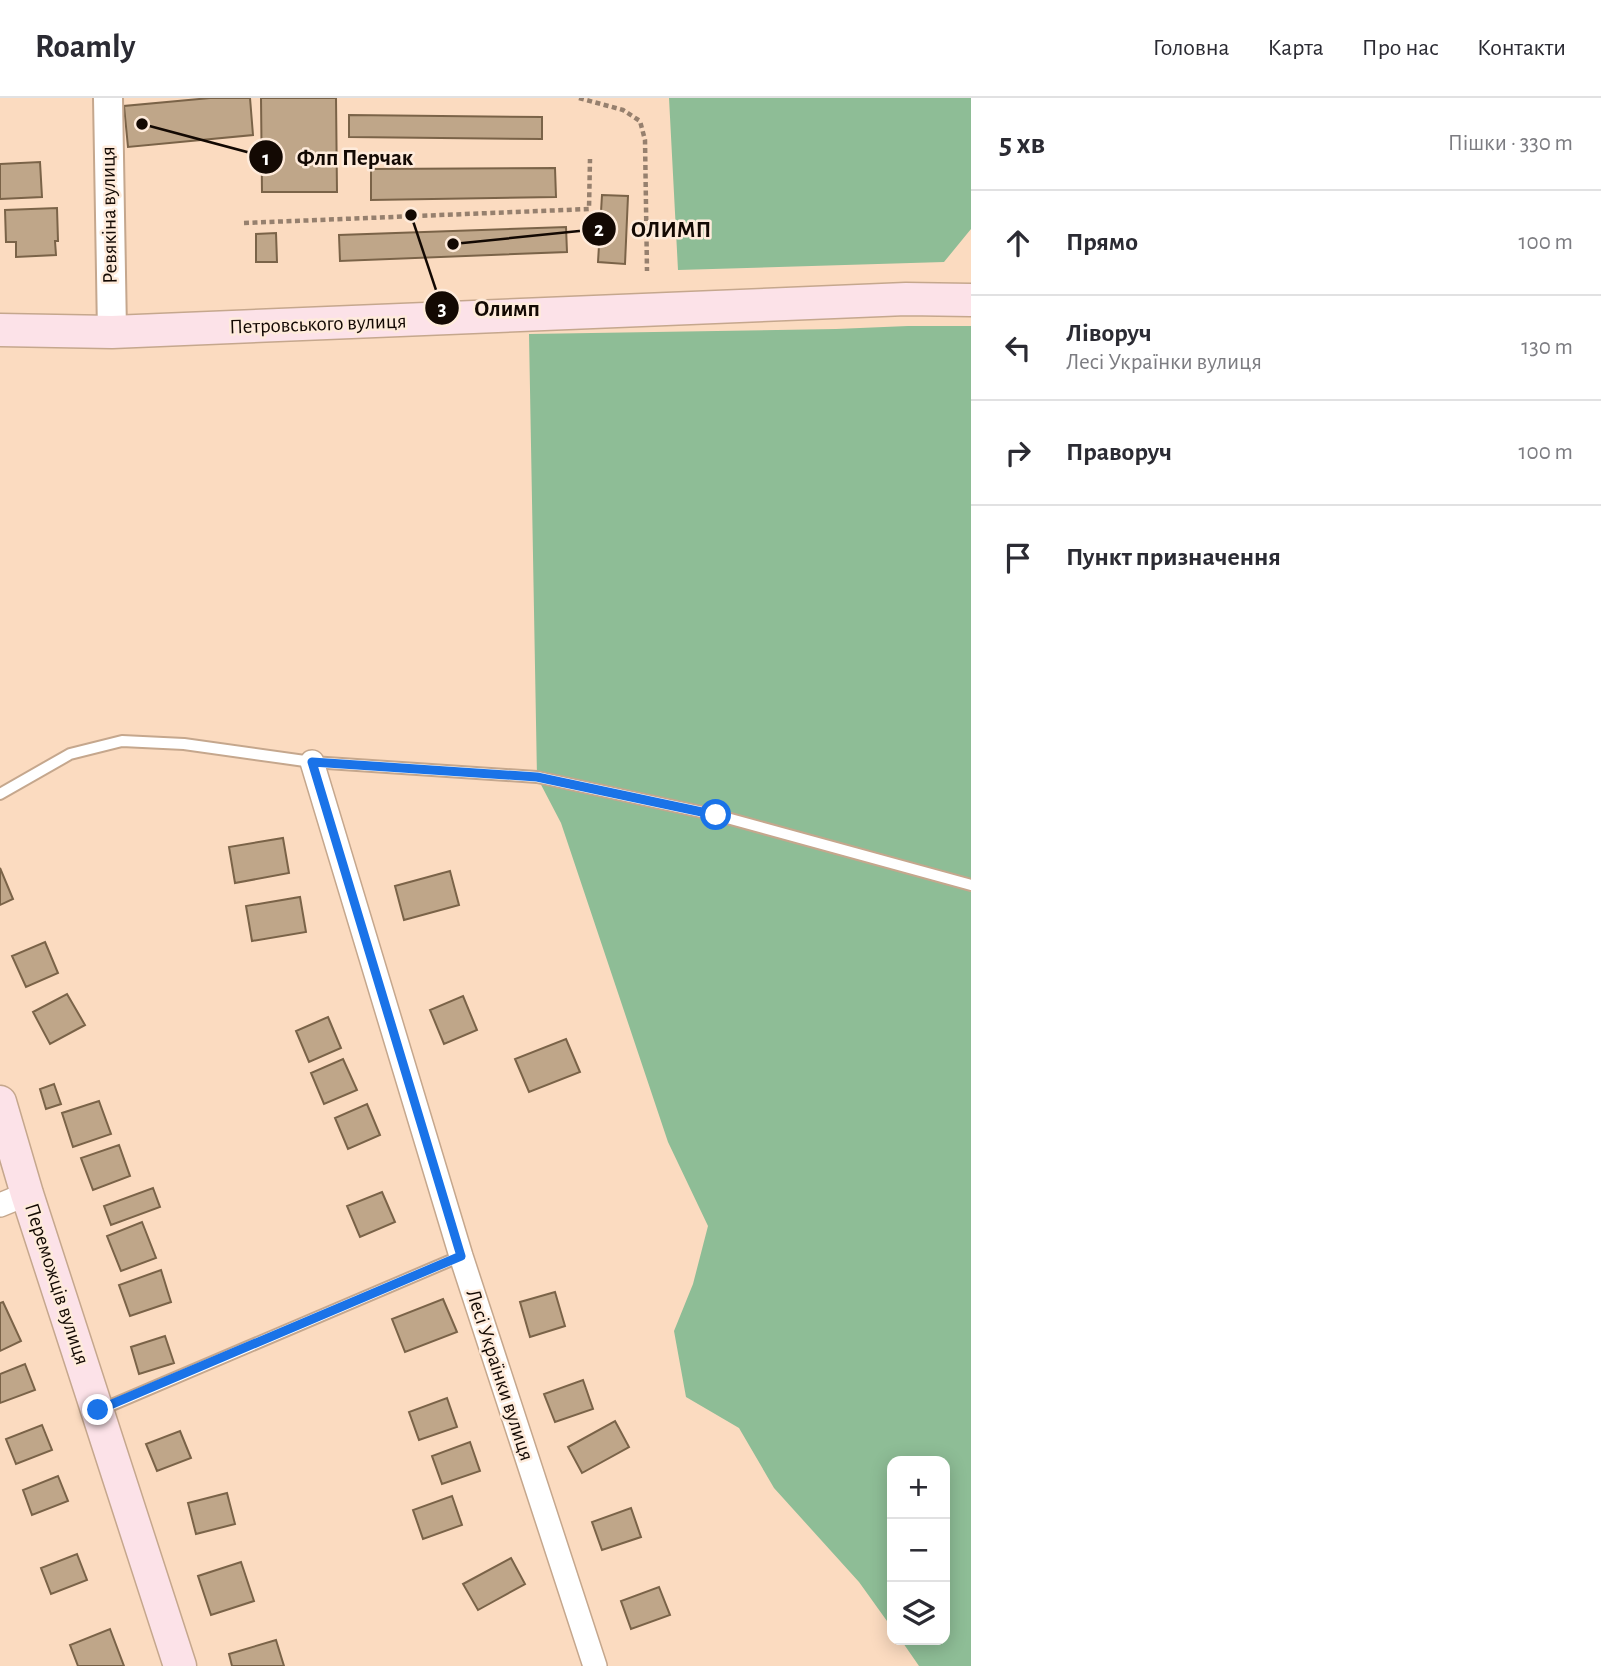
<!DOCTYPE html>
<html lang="uk">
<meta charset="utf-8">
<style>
:root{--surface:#fff;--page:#f7f7f7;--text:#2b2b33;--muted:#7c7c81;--line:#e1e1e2}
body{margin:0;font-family:"Alegreya Sans",sans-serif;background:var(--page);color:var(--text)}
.controls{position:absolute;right:21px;bottom:21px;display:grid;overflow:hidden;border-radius:14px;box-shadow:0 4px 18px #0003}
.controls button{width:63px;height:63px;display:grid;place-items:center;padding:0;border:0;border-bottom:2px solid var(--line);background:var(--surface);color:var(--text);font:35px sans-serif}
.stop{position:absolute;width:21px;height:21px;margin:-16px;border:5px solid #1a73e8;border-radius:50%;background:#fff}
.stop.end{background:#1a73e8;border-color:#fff;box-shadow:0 2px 7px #0008}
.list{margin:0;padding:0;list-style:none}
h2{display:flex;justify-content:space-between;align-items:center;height:91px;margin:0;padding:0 28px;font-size:30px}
h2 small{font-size:23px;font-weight:400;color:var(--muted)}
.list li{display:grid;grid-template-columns:46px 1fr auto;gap:21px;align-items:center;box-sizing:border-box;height:105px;padding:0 28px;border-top:2px solid var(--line)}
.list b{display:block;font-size:26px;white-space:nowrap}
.list p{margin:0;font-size:23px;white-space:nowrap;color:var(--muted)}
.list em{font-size:23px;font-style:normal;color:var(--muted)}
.icon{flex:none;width:38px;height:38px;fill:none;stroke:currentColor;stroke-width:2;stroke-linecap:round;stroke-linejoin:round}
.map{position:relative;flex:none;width:971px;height:1568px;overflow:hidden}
header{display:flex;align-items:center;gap:42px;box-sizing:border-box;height:98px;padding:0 35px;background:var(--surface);border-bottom:2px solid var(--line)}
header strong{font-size:33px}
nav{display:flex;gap:38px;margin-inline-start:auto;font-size:24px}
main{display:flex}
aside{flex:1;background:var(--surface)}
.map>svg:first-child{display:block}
</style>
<header>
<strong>Roamly</strong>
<nav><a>Головна</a><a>Карта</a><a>Про нас</a><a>Контакти</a></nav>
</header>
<main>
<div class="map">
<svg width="971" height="1568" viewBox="0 0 971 1568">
<rect width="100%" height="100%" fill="#fbdbc0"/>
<path fill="#8ebd96" d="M669,0H971V131L944,164L678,172Z
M908,228H971V1568H919L901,1542H945V1363H892V1530L859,1484L774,1390L739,1330L686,1299L674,1233L693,1186L708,1128L668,1044L561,725L537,679L529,236L836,231Z"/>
<path fill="#bfa689" stroke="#7a6348" stroke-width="2" d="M210,0H250L253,37L128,49L124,8Z
M261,0H336L337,94H262Z
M349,17L542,19V41L349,39Z
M40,64L42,99L0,101V66Z
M555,70L556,99L371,102V71Z
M602,97L628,98L625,166L598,164Z
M57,110L58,143H55L56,157L16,159V144H6L5,112Z
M566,129L567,154L340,163L339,137Z
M276,135L277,164H256V136Z
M283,740L289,775L235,785L229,749Z
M0,770L13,801L0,807Z
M450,773L459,807L404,822L395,788Z
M300,799L306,834L252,843L246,808Z
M45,844L58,875L26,889L12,858Z
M67,896L85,927L50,946L33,914Z
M463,898L477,932L444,946L430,912Z
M328,919L341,950L309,964L296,933Z
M566,941L580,974L529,994L515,961Z
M343,961L357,992L324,1006L311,975Z
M54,986L61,1006L46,1011L40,991Z
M99,1003L111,1036L73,1049L62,1015Z
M367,1006L380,1037L348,1051L335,1020Z
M119,1047L130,1078L93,1092L81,1060Z
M153,1090L160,1109L111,1127L104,1108Z
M382,1094L395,1124L360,1139L347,1108Z
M142,1124L156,1160L121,1173L107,1138Z
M161,1172L171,1204L130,1218L119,1187Z
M555,1194L565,1228L530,1239L520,1204Z
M443,1201L457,1234L405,1254L392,1221Z
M3,1204L21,1243L0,1253V1205Z
M165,1238L174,1265L139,1276L131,1249Z
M25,1266L35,1292L0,1305V1276Z
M583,1282L593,1311L555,1324L544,1296Z
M447,1300L457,1329L419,1342L409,1314Z
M615,1323L629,1349L582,1375L568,1349Z
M42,1327L52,1352L16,1366L6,1341Z
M180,1333L191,1360L157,1373L146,1346Z
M470,1344L480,1373L442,1386L432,1358Z
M58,1378L68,1403L32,1417L23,1392Z
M227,1395L235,1426L196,1436L188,1405Z
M452,1398L462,1427L423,1441L413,1412Z
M631,1410L641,1439L602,1452L592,1424Z
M77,1456L87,1482L51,1496L41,1470Z
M511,1460L525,1486L478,1512L463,1486Z
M241,1464L254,1503L211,1517L198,1478Z
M659,1489L670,1517L631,1531L621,1503Z
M110,1531L124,1568H78L70,1547Z
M276,1542L284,1568H232L229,1556Z"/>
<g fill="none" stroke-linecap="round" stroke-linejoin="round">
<defs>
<path id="service" d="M0,696L70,656L122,643L184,646L312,664L537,679L716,717L971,787
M100,1312L461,1158"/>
<path id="minor" d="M312,664L461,1158L595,1568
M0,1107L27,1096"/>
<path id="tertiary" d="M108,0L112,234"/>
<path id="secondary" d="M0,232L112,234L906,201L971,202
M0,1004L27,1096L180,1568"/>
</defs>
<use href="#service" stroke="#c5a78d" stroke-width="14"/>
<use href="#minor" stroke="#c5a78d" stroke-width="26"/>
<use href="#tertiary" stroke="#c5a78d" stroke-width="32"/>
<use href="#secondary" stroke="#c5a78d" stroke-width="35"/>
<path stroke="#96806e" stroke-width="4.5" stroke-dasharray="5 3.5" stroke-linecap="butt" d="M579,0L623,12L640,23L645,42L647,173
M244,125L589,111L590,61"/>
<use href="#service" stroke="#fff" stroke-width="10"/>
<use href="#minor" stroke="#fff" stroke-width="23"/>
<use href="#tertiary" stroke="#fff" stroke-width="28"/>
<use href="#secondary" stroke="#fce2e8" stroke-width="32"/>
</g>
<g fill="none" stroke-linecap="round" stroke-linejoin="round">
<path stroke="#1a73e8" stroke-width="9" d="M98,1312L461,1158L312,664L537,679L716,717"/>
</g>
<g text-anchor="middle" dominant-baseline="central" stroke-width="5" stroke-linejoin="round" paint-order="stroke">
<g font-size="21" fill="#130903" stroke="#feebdb">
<text transform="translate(109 117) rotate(-91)">Ревякіна вулиця</text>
<text transform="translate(318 226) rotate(-2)">Петровського вулиця</text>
<text transform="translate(57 1186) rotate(72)">Переможців вулиця</text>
<text transform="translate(500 1277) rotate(72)">Лесі Українки вулиця</text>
</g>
</g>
<path fill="none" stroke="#130903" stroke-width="2.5" d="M142 26L266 59M453 146L599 131M411 117L442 210"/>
<g fill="#130903" stroke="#feebdb" stroke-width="2.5">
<circle cx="142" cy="26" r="7"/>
<circle cx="453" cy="146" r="7"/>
<circle cx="411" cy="117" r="7"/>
<circle cx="266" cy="59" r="18"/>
<circle cx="599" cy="131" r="18"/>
<circle cx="442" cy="210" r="18"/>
</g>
<g font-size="21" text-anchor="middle" font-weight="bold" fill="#fff">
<text x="266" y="67">1</text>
<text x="599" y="138">2</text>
<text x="442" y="217">3</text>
</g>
<g font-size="23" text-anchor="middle" font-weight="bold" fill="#130903" stroke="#feebdb" stroke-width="5" stroke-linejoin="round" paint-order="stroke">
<text x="355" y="67">Флп Перчак</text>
<text x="671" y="139">ОЛИМП</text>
<text x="507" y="218">Олимп</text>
</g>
</svg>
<div class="controls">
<button>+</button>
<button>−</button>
<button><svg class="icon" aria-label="layers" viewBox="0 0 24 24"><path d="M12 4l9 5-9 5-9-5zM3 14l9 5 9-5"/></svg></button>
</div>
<div class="stop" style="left:716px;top:717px"></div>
<div class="stop end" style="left:98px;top:1312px"></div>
</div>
<aside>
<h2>5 хв<small>Пішки · 330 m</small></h2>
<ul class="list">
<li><svg class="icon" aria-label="ahead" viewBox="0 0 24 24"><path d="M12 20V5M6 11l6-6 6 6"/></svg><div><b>Прямо</b></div><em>100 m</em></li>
<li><svg class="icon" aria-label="left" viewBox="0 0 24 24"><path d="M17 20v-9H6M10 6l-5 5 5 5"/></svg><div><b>Ліворуч</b><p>Лесі Українки вулиця</p></div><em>130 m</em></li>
<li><svg class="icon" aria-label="right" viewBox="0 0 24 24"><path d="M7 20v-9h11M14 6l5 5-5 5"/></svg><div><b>Праворуч</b></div><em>100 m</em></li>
<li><svg class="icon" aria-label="arrive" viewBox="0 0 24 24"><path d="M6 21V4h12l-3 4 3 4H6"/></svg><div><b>Пункт призначення</b></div></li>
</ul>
</aside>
</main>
